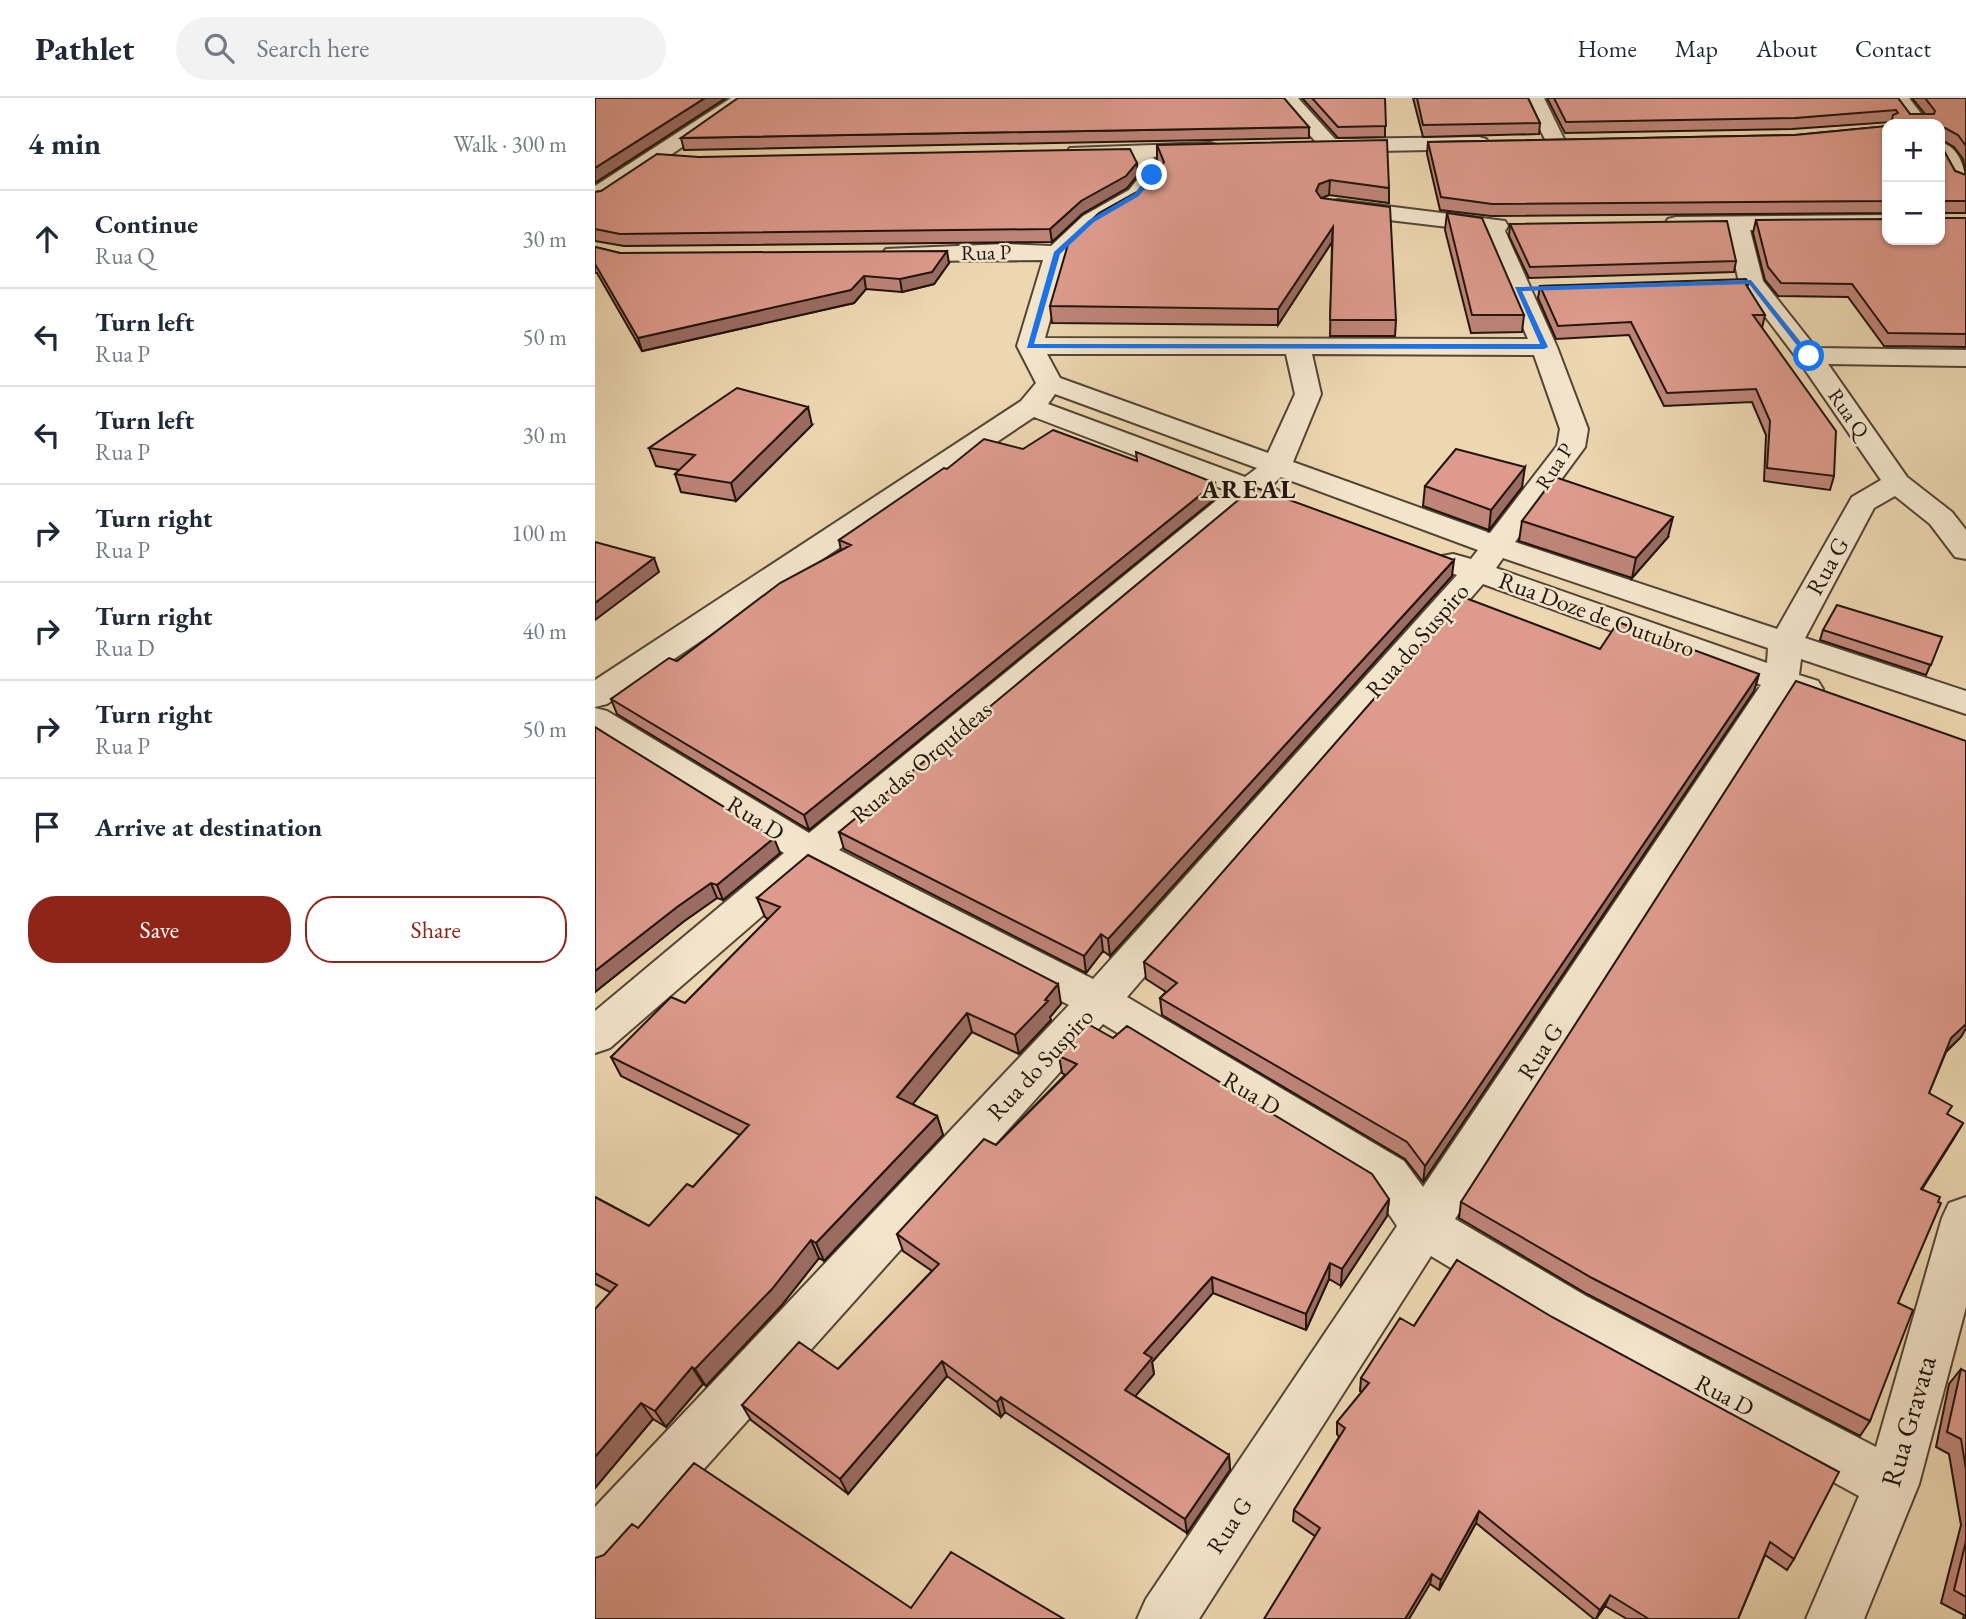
<!DOCTYPE html>
<meta charset="utf-8">
<style>
:root{--surface:#fff;--page:#f2f2f3;--text:#1f2937;--muted:#747a83;--line:#e0e1e3;--accent:#8f2418}
body{margin:0;font-family:"EB Garamond",serif;background:var(--page);color:var(--text)}
.controls{position:absolute;right:21px;top:21px;display:grid;overflow:hidden;border-radius:14px;box-shadow:0 2px 5px #0004}
.controls button{width:63px;height:63px;display:grid;place-items:center;padding:0;border:0;border-bottom:2px solid var(--line);background:var(--surface);color:var(--text);font:35px sans-serif}
.stop{position:absolute;width:21px;height:21px;margin:-16px;border:5px solid #1a73e8;border-radius:50%;background:#fff}
.stop.end{background:#1a73e8;border-color:#fff;box-shadow:0 2px 7px #0008}
.list{margin:0;padding:0;list-style:none}
h2{display:flex;justify-content:space-between;align-items:center;height:91px;margin:0;padding:0 28px;font-size:30px}
h2 small{font-size:23px;font-weight:400;color:var(--muted)}
.list li{display:grid;grid-template-columns:46px 1fr auto;gap:21px;align-items:center;box-sizing:border-box;height:98px;padding:0 28px;border-top:2px solid var(--line)}
.list b{display:block;font-size:26px;white-space:nowrap}
.list p{margin:0;font-size:23px;white-space:nowrap;color:var(--muted)}
.list em{font-size:23px;font-style:normal;color:var(--muted)}
.actions{display:flex;gap:14px;padding:21px 28px}
.actions a{flex:1;padding:16px 0;border:2px solid var(--accent);border-radius:28px;text-align:center;font-size:24px;color:var(--accent)}
.actions .main{background:var(--accent);color:#fff}
.icon{flex:none;width:38px;height:38px;fill:none;stroke:currentColor;stroke-width:2;stroke-linecap:round;stroke-linejoin:round}
.map{position:relative;flex:none;width:1371px;height:1521px;overflow:hidden}
header{display:flex;align-items:center;gap:42px;box-sizing:border-box;height:98px;padding:0 35px;background:var(--surface);border-bottom:2px solid var(--line)}
header strong{font-size:33px}
nav{display:flex;gap:38px;margin-inline-start:auto;font-size:24px}
.search{width:490px;height:63px;background:var(--page);display:flex;align-items:center;gap:18px;box-sizing:border-box;padding:0 24px;border-radius:38px;color:var(--muted);font-size:26px}
main{display:flex}
aside{flex:1;background:var(--surface)}
.map>svg:first-child{display:block}
</style>
<header>
<strong>Pathlet</strong>
<div class="search"><svg class="icon" aria-label="search" viewBox="0 0 24 24"><circle cx="10" cy="10" r="6"/><path d="M15 15l6 6"/></svg>Search here</div>
<nav><a>Home</a><a>Map</a><a>About</a><a>Contact</a></nav>
</header>
<main>
<aside>
<h2>4 min<small>Walk · 300 m</small></h2>
<ul class="list">
<li><svg class="icon" aria-label="ahead" viewBox="0 0 24 24"><path d="M12 20V5M6 11l6-6 6 6"/></svg><div><b>Continue</b><p>Rua Q</p></div><em>30 m</em></li>
<li><svg class="icon" aria-label="left" viewBox="0 0 24 24"><path d="M17 20v-9H6M10 6l-5 5 5 5"/></svg><div><b>Turn left</b><p>Rua P</p></div><em>50 m</em></li>
<li><svg class="icon" aria-label="left" viewBox="0 0 24 24"><path d="M17 20v-9H6M10 6l-5 5 5 5"/></svg><div><b>Turn left</b><p>Rua P</p></div><em>30 m</em></li>
<li><svg class="icon" aria-label="right" viewBox="0 0 24 24"><path d="M7 20v-9h11M14 6l5 5-5 5"/></svg><div><b>Turn right</b><p>Rua P</p></div><em>100 m</em></li>
<li><svg class="icon" aria-label="right" viewBox="0 0 24 24"><path d="M7 20v-9h11M14 6l5 5-5 5"/></svg><div><b>Turn right</b><p>Rua D</p></div><em>40 m</em></li>
<li><svg class="icon" aria-label="right" viewBox="0 0 24 24"><path d="M7 20v-9h11M14 6l5 5-5 5"/></svg><div><b>Turn right</b><p>Rua P</p></div><em>50 m</em></li>
<li><svg class="icon" aria-label="arrive" viewBox="0 0 24 24"><path d="M6 21V4h12l-3 4 3 4H6"/></svg><div><b>Arrive at destination</b></div></li>
</ul>
<div class="actions"><a class="main">Save</a><a>Share</a></div>
</aside>
<div class="map">
<svg width="1371" height="1521" viewBox="0 0 1371 1521">
<rect width="100%" height="100%" fill="#edd7b1"/>
<filter id="stains"><feTurbulence type="fractalNoise" baseFrequency=".00286" numOctaves="4"/><feColorMatrix values="0 0 0 0 .2 0 0 0 0 .09 0 0 0 0 .02 0 0 0 .5 -.17"/></filter>
<radialGradient id="worn" r=".72"><stop offset=".6" stop-color="#630" stop-opacity="0"/><stop offset="1" stop-color="#630" stop-opacity=".3"/></radialGradient>
<g fill="none" stroke-linecap="round" stroke-linejoin="round">
<defs>
<path id="minor" d="M136,0H159L8,103L0,105V88Z
M682,0H703L740,41L884,39L891,41L894,45L891,49L884,51L735,54L728,52Z
M929,0H949L970,43L967,47H953Z
M1294,0H1314L1334,26H1314Z
M1345,44C1365,49 1371,72 1371,90C1351,85 1344,61 1345,44Z
M615,45L622,47L625,51L622,55L558,59L568,77L550,102L504,128L473,157L450,240L933,241L887,133L743,116L735,114L732,109L735,104L743,102L910,123L913,128L910,133L962,249L993,331L990,349L920,444L1182,531L1257,399L1286,382L1204,263L1144,184L1132,132L1081,133L1073,131L1070,126L1073,121L1081,119L1292,117V131L1155,132L1168,183L1221,250L1371,252V268L1233,266L1312,379L1357,414L1371,432V461L1360,459L1335,426L1300,398L1279,410L1210,540L1371,593V616L1206,561L1204,577L1223,583L1228,591L1223,599L1211,602L1194,597L860,1121L991,1198L1281,1349L1347,1120L1354,1105L1371,1099V1209L1324,1386L1269,1521H1211L1264,1398L955,1230L836,1158L604,1521H542L551,1501L802,1128L777,1091L508,926L20,1470L0,1478V1409L474,907L219,773L15,950L0,955V913L189,755L0,637V610L12,613L214,735L633,393L439,319L12,606L0,609V582L426,303L441,285L422,248L448,162L299,163L291,161L287,156L291,151L410,146L456,148L488,118L534,92L546,77L537,59L482,60L475,58L472,54L475,50ZM452,256H691L700,296L673,355L465,280ZM717,256L939,257L965,331L962,348L895,435L698,364L726,296ZM460,296L662,370L650,379L453,306ZM686,379L883,452L876,461L858,456L847,458L842,465L847,472L862,477L498,881L244,752L658,403L673,407L683,404L688,398L683,392L675,389ZM908,460L1173,550L1172,565L901,470ZM888,486L1166,587L828,1089L809,1063L532,899Z"/>
</defs>
<use href="#minor" stroke="#534535" stroke-width="4"/>
<use href="#minor" fill="#f3e5cc" fill-rule="evenodd"/>
</g>
<path fill="#bf8579" stroke="#20140c" stroke-width="2" fill-rule="evenodd" d="M707,0H790V39L743,40Z
M818,0H933L945,25L944,36L828,39Z
M952,0H1303L1315,16H1330L1317,0H1371V115H1347V120H1371V249L1289,248L1253,199L1183,198L1170,182L1158,135L1161,122L1292,142L1345,26H1295L1296,24L1197,31L970,35ZM1347,42L1359,49L1368,61L1371,77L1360,73L1349,53Z
M1292,28V115L896,118L845,112L832,56L833,44L1200,37Z
M714,29V40L89,52L86,40Z
M562,47L794,90V105L734,97L727,100L801,222L800,238H735L737,144L683,227L457,225L455,208L551,89L566,69L562,62Z
M104,59L543,77L532,90L487,116L457,144L29,148L0,143V94L6,93Z
M852,115L929,217L927,234L876,235L850,132Z
M915,126L1141,163L1139,174L934,180L914,138Z
M0,149L25,155L354,165L339,186L307,194L271,191L259,205L47,253L2,175H0Z
M1154,185L1152,189L1170,217L1167,230L1239,378L1235,392L1169,383L1171,337L1157,304L1069,308L1034,237L961,241L943,200L945,188Z
M217,327L141,403L86,394L80,376L84,372L61,368L54,350Z
M428,351L542,363L620,385L621,400L214,732L22,616L16,601L82,563L246,452L244,442L352,371Z
M830,388L927,389L894,432L828,408Z
M927,423L1073,439L1037,480L924,443Z
M857,478L515,858L508,853L491,875L249,751L244,734Z
M1228,532L1347,539L1331,577L1225,542Z
M1005,551L1164,576L1159,593L828,1084L810,1061L567,917L565,900L571,894L551,881L549,864Z
M0,629L185,755L128,802L122,800L88,824L0,894Z
M1371,643V930L1366,939L1351,954L1334,995L1352,1016L1368,1025L1327,1091L1303,1205L1275,1323L1265,1338L992,1196L864,1120L866,1104Z
M162,800L466,906L455,919L456,922L424,956L377,934L317,1006L342,1018L348,1037L229,1163L224,1160L186,1208L111,1288L108,1286L71,1329L58,1321L0,1390L15,1194L0,1186V1099L54,1128L98,1089L145,1037L26,978L16,959L90,905L173,821L170,819Z
M464,958L794,1101L792,1118L746,1188L734,1181L711,1232L618,1195L557,1264L559,1276L540,1298L634,1357L635,1372L592,1435L410,1314L406,1319L352,1278L253,1396L156,1322L147,1307L243,1271L337,1173L308,1153L302,1136L401,1047L470,977L467,975Z
M862,1162L1199,1461L1192,1472L1170,1457L1143,1521H1032L1010,1508L1001,1521H999L881,1425L844,1492L835,1486L720,1438L698,1423L699,1412L744,1339L742,1336V1324L767,1294L765,1293L766,1280L819,1228Z
M1366,1271L1371,1274V1521H1368L1369,1517L1346,1505L1366,1427L1354,1356L1341,1349L1354,1286Z"/>
<path fill="#9b6c63" stroke="#20140c" stroke-width="2" d="M110,0H131L0,85V70Z
M542,65L543,77L532,90L487,116L457,144L455,131L486,103Z
M735,82L734,97L724,101L721,93L724,86Z
M738,129L737,144L683,227V211Z
M352,153L354,165L339,186L307,194L305,181Z
M269,178L271,191L259,205L47,253L43,240Z
M213,309L217,327L141,403L136,385Z
M930,369L927,389L894,432L896,412Z
M620,385L621,400L214,732L209,717Z
M1078,419L1073,439L1037,480L1041,460Z
M59,460L64,474L0,522V505Z
M859,462L857,478L515,858L513,841Z
M1164,576L1159,593L828,1084L830,1068Z
M179,740L185,755L128,802L122,787Z
M116,785L122,800L88,824L0,894V873L82,809Z
M506,836L508,853L491,875L489,858Z
M463,886L466,906L455,919L456,922L424,956L420,937Z
M372,915L377,934L308,1018L302,999Z
M1371,926V930L1366,939L1347,957L1356,940Z
M342,1018L348,1037L229,1163L221,1145Z
M1368,1025L1358,1042L1317,1107L1326,1091Z
M794,1101L792,1118L746,1188L747,1171Z
M216,1142L224,1160L186,1208L111,1288L100,1271Z
M735,1165L734,1181L711,1232V1216Z
M617,1179L618,1195L557,1264L559,1276L533,1307L530,1292L549,1255Z
M347,1263L352,1278L253,1396L245,1381Z
M97,1269L108,1286L71,1329L60,1313Z
M406,1299L410,1314L406,1319L402,1304Z
M46,1305L58,1321L0,1390V1359Z
M634,1357L635,1372L592,1435L590,1421Z
M884,1413L881,1425L844,1492L846,1482Z
M837,1476L835,1486L814,1521H810Z
M1015,1497L1010,1508L1001,1521L1005,1512Z"/>
<path fill="#de9b8d" stroke="#20140c" stroke-width="2" d="M0,0H110L0,70Z
M143,0H689L714,29L86,40Z
M717,0H790L791,28L743,29Z
M822,0H933L945,25L828,27Z
M959,0H1303L1315,16H1339L1340,13L1330,0H1371V48L1363,37L1350,30L1346,32L1349,53L1360,73L1371,77V103H1347V120H1371V236L1293,235L1257,186L1186,185L1173,169L1161,122L1292,121V142H1345V26H1296L1298,17L1303,15L1301,12L1200,20L971,24Z
M1292,28V103L897,106L846,99L833,44L1200,37Z
M792,42L794,90L735,82L724,86L721,93L726,100L795,109L801,222H735L738,129L683,211L455,208L474,143L504,115L551,89L569,64L562,47Z
M535,51L542,65L531,78L486,103L455,131L25,136L0,131V94L6,93L62,56L104,59Z
M852,115L887,120L929,217H877Z
M1132,123L1141,163L935,169L915,126Z
M0,149L25,155L352,153L337,174L305,181L269,178L256,192L43,240L0,166Z
M1151,181L1154,185H1150L1170,217H1158L1241,333L1239,378L1172,370L1175,323L1161,291L1072,295L1036,224L963,228L945,188Z
M142,290L213,309L136,385L80,376L100,357L54,350Z
M458,332L542,363L541,354L620,385L209,717L16,601L74,560L82,563L185,485L256,447L244,442L349,370L352,371L389,341L428,351Z
M861,351L930,369L896,412L830,388Z
M960,379L1078,419L1041,460L927,423Z
M659,389L859,462L513,841L506,836L489,858L244,734Z
M0,444L59,460L0,505Z
M868,499L1005,551L1023,524L1164,576L830,1068L812,1044L565,900L582,885L549,864Z
M1242,507L1347,539L1336,567L1228,532Z
M1201,583L1371,643V926L1356,940L1334,995L1357,1008L1352,1016L1368,1025L1326,1091L1345,1099L1343,1104L1346,1105L1303,1205L1318,1212L1275,1323L997,1180L866,1104Z
M0,629L179,740L122,787L116,785L82,809L0,873Z
M213,757L463,886L450,902L453,903L420,937L372,915L302,999L342,1018L221,1145L216,1142L177,1191L100,1271L97,1269L60,1313L46,1305L0,1359V1211L22,1187L0,1175V1099L54,1128L92,1086L98,1089L154,1027L16,959L76,899L90,905L185,809L162,800Z
M493,926L518,940L532,928L777,1076L794,1101L747,1171L735,1165L711,1216L617,1179L549,1255L557,1260L530,1292L634,1357L590,1421L406,1299L402,1304L347,1263L245,1381L147,1307L204,1244L243,1271L344,1166L302,1136L389,1041L401,1047L482,966L464,958Z
M862,1162L957,1219L1244,1374L1199,1461L1175,1444L1143,1521H1054L1015,1497L1005,1512L884,1413L846,1482L837,1476L810,1521H669L725,1430L699,1412L750,1330L742,1324L774,1285L766,1280L805,1220L819,1228Z
M1366,1271L1371,1274V1371L1366,1341L1352,1334Z
M99,1365L316,1510L356,1454L469,1521H0V1460L9,1457L37,1426L43,1430Z
M1371,1443V1499L1359,1492Z"/>
<path fill="#1a73e8" d="M555,75L560,77L544,98L499,124L465,156L439,246H945L920,189L1156,182L1217,258L1211,259L1154,186L927,193L953,249L949,251L432,250L459,154L494,122L540,95Z"/>
<g text-anchor="middle" dominant-baseline="central" stroke-width="5" stroke-linejoin="round" paint-order="stroke">
<g font-size="21" fill="#20140c" stroke="#f3e5cc">
<text transform="translate(391 154) rotate(-1)">Rua P</text>
<text transform="translate(1254 315) rotate(55)">Rua Q</text>
<text transform="translate(959 368) rotate(-57)">Rua P</text>
</g>
<g font-size="24" fill="#20140c" stroke="#f3e5cc">
<text transform="translate(1232 468) rotate(-61)">Rua G</text>
<text transform="translate(1002 516) rotate(20)">Rua Doze de Outubro</text>
<text transform="translate(822 542) rotate(-49)">Rua do Suspiro</text>
<text transform="translate(326 664) rotate(-40)">Rua das Orquídeas</text>
<text transform="translate(161 720) rotate(32)">Rua D</text>
<text transform="translate(945 953) rotate(-57)">Rua G</text>
<text transform="translate(445 966) rotate(-47)">Rua do Suspiro</text>
<text transform="translate(657 995) rotate(31)">Rua D</text>
<text transform="translate(1130 1297) rotate(28)">Rua D</text>
<text transform="translate(634 1427) rotate(-57)">Rua G</text>
</g>
<g font-size="26" font-weight="bold" letter-spacing="2" fill="#20140c" stroke="#f3e5cc">
<text x="654" y="391">AREAL</text>
</g>
<g font-size="28" fill="#20140c" stroke="#f3e5cc">
<text transform="translate(1313 1323) rotate(-74)">Rua Gravata</text>
</g>
</g>
<rect width="100%" height="100%" filter="url(#stains)"/>
<rect width="100%" height="100%" fill="url(#worn)"/>
</svg>
<div class="controls">
<button>+</button>
<button>−</button>
</div>
<div class="stop" style="left:1214px;top:258px"></div>
<div class="stop end" style="left:557px;top:77px"></div>
</div>
</main>
